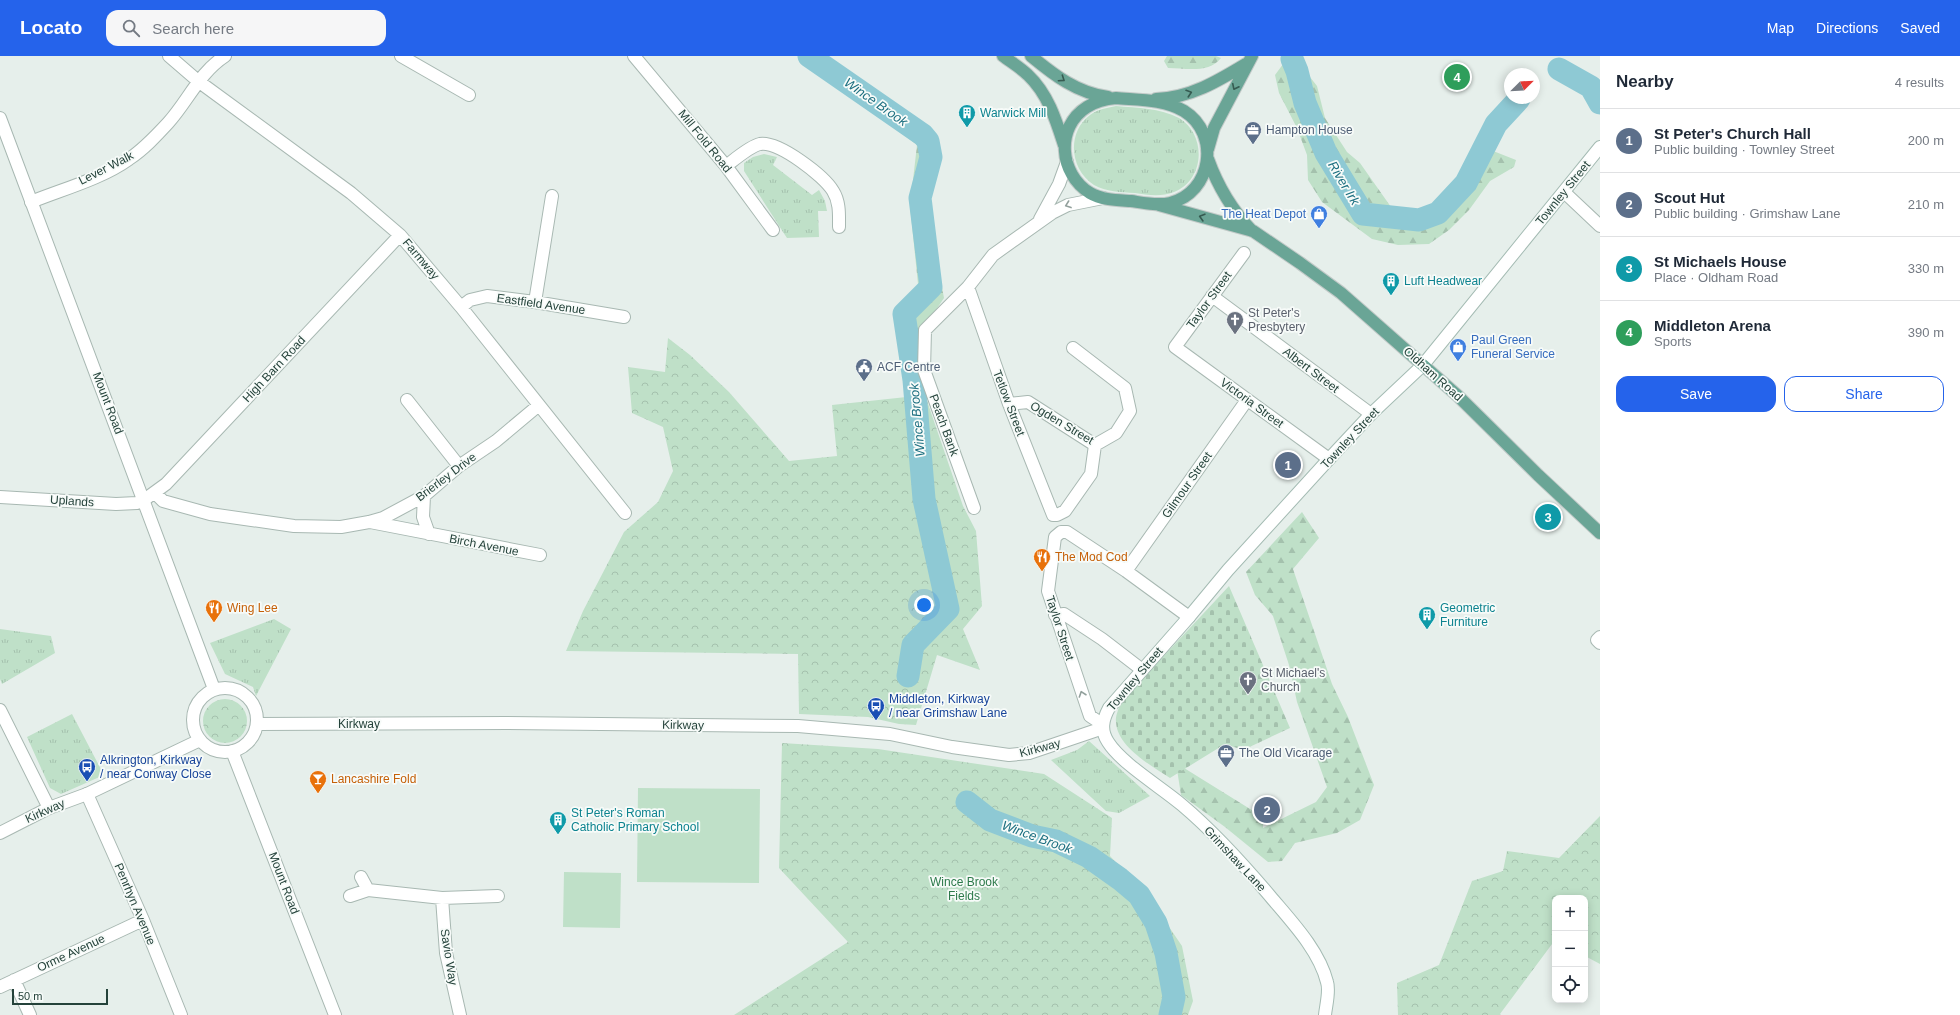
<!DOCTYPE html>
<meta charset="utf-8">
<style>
:root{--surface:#fff;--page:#f6f6f7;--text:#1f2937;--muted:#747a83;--line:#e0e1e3;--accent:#2563eb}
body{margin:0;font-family:Helvetica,sans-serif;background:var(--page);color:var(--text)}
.controls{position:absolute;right:12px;bottom:12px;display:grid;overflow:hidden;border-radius:8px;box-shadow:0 2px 10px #0003}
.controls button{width:36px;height:36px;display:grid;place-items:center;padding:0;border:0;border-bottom:1px solid var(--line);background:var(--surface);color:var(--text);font:20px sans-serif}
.compass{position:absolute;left:1504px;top:12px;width:36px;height:36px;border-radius:50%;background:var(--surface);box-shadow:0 2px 10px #0003;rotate:66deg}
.scale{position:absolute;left:12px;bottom:10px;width:96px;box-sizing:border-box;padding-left:4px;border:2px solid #24423a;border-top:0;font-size:11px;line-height:14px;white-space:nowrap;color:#24423a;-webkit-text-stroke:3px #f7fbf9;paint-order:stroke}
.you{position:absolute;left:924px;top:549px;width:14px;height:14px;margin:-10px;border:3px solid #fff;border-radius:50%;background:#1a73e8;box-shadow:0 0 0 6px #1a73e833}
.badge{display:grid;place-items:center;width:26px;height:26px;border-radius:50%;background:var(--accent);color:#fff;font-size:13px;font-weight:700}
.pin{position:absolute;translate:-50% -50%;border:2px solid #fff;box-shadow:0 1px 4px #0006}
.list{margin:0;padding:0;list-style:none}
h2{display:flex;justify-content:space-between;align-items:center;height:52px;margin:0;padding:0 16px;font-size:17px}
h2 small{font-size:13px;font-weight:400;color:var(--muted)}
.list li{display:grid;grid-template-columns:26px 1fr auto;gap:12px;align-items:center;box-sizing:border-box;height:64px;padding:0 16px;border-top:1px solid var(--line)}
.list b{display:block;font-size:15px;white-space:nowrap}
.list p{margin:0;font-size:13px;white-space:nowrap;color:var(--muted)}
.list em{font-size:13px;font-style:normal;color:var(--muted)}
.actions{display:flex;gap:8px;padding:12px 16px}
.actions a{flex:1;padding:9px 0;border:1px solid var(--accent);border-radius:12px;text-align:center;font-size:14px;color:var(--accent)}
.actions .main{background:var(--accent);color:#fff}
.icon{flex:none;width:22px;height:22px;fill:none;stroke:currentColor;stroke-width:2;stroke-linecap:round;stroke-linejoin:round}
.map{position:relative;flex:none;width:1600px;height:959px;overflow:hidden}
header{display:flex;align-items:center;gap:24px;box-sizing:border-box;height:56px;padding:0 20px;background:var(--accent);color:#fff}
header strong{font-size:19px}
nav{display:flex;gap:22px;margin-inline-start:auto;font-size:14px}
.search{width:280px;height:36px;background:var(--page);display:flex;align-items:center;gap:10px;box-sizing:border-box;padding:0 14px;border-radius:12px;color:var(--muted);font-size:15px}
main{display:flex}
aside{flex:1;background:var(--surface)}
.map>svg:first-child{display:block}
</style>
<header>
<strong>Locato</strong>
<div class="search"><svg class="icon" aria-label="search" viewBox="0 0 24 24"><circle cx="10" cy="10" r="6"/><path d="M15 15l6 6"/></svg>Search here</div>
<nav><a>Map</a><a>Directions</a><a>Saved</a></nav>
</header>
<main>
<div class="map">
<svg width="1600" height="959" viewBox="0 0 1600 959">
<defs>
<pattern id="grass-tufts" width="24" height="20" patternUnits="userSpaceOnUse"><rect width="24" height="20" fill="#bfe0c8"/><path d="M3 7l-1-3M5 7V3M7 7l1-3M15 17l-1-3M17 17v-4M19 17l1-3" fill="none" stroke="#a4c1ad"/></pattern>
<pattern id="forest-firs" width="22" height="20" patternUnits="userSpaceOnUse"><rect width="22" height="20" fill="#bfe0c8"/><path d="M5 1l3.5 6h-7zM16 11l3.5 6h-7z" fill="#a4c1ad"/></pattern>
<pattern id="cemetery-stones" width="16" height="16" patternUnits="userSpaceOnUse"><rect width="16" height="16" fill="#bfe0c8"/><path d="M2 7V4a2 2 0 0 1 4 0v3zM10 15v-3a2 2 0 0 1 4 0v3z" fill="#a4c1ad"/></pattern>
<pattern id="park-crowns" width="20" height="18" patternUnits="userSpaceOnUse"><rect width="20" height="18" fill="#bfe0c8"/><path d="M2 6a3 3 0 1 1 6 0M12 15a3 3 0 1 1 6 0" fill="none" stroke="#a4c1ad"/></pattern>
</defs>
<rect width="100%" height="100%" fill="#e6efeb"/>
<path fill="url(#grass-tufts)" d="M1116,50C1137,52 1160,52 1179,62C1207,79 1205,124 1174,136C1161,141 1148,139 1135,137C1121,136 1106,136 1094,129C1069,113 1067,76 1090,59C1098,53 1107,52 1116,50Z
M764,98L777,101L773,109L812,139L819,134L825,145L827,155H818L819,181L787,182L783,176L744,115V107L753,101Z
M274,563L291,573L256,640L253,631L225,618L210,587Z
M0,573L51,580L55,597L2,628L0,623Z
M72,658L104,719L61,738L50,732L27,681Z
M1089,685L1150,740L1119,757L1106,755L1051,704L1077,694Z"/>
<path fill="url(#forest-firs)" d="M799,0H820L913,68L935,95L936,107L927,150L944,242L921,276L903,284V253L916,242L918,228L910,150L917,89Z
M1167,0H1216L1221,2C1209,18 1185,12 1168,12L1164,5Z
M1289,0H1296L1303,12L1317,30L1325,62L1347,96L1360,107L1391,151L1414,159L1439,147L1478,89L1516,104L1514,111L1490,125L1469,154L1449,174L1429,188L1398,189L1372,183L1322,146L1308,124L1307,99L1297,72L1279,37L1275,19Z
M1302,456L1319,482L1293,513L1332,628L1348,661L1374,729L1360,764L1337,777L1295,787L1282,805L1268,806L1225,771L1181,739L1176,707L1263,761V772L1316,746L1327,731L1297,646L1289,609L1273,560L1255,539L1246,516Z"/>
<path fill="url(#cemetery-stones)" d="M1229,530L1290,672L1243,694L1225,688L1170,722C1152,710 1117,691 1116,666C1115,660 1119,653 1120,647Z"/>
<path fill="url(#park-crowns)" d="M668,282L690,299L729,336L789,405L837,400L832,349L925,339L963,450L976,475L982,550L963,573L980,614L937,599L916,669L899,668L868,661L799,658L798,598L566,595L583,555L624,476L658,446L673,415L663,371L632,357L628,311L665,316Z
M203 665a22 22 0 1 1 44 0a22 22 0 1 1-44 0Z
M782,687L878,693L1044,718L1112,762L1110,800L1150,843L1182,890L1193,945L1188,959H734L848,886L779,812Z
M1600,760V908L1585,900V842H1555V884L1500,958L1501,959H1398L1397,927L1439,909L1472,825L1503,815L1507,795L1559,802Z"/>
<path fill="#bfe0c8" d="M638,732L760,733L759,827L637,826Z
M564,816L621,817L620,872L563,871Z"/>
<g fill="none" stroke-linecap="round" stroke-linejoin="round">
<path stroke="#8ec9d4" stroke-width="23" d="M809,0L923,79L928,85L931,101L920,142L931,231L904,258L914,324L924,443L948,553L913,589L908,620
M1292,3L1297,15L1305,47L1326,97L1363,158L1419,164L1438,157L1466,127L1496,68L1519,43
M1559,13L1591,31L1600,47
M967,746L990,764L1032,780L1056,785L1089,801L1120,823L1139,839L1156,867L1166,897L1174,941L1170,959"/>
<defs>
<path id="minor" d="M169,0L198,25L351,137L400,179L461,251L625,457
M401,0L469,39
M634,0L726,110L773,174
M726,110C734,104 750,90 760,88C779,85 824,120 833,135C840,146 839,159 839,171
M1564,136L1600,170
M31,146C63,133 101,123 129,103C144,93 156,80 168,67C188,45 199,17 225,0
M1040,163L1059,128L1067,106
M1244,197L1175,291L1329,403
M968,231L1009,348L1053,459H1057L1065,455L1091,418L1095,389
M1212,240L1371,358
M535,246L552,140
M461,251L470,244L487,240L535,246L624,261
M1073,292L1125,332L1130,355L1116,377L1095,389
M407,344L459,410
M1009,348L1028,346L1095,389
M155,437L163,445L210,458L294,470L341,471L369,466L383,462L424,440L459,410L496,385L539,349
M424,440L423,461L429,478
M0,441L116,448L137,447L144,444L166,428L400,179
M974,452L924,314L925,274L968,231L993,199L1052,157L1068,149L1103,142
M370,466L540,499
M1126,515L1247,344
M1055,559L1064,558L1102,583L1141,613
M1600,581L1597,584L1600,587
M0,654L49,752
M1103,665L1099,666L1090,660L1048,535L1055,481L1061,476H1067L1126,515L1189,561
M87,738L143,864L181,959
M361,821L368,834
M350,840L368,834L442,842L498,840
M442,842L446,897L460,959
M14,924L30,959
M0,931L143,864"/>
<path id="tertiary" d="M0,62L214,633
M193 664a32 32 0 1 1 64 0a32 32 0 1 1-64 0Z
M257,668L508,667L798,670L890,678L952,691L1009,699L1029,697L1103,672
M232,695L335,959
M0,777L49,752L87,738L200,684"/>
<path id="secondary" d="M1325,959C1326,949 1330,935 1327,926C1319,894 1291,865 1270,840C1243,808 1214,776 1182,749C1161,731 1122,708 1108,686C1100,674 1103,663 1109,652L1189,561L1228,514L1329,403L1371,358L1423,309L1600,91"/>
<path id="primary" d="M1003,0C1011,6 1021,12 1028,19C1048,38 1056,64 1064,89
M1031,0C1054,19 1077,37 1108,41
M1116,42C1138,44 1164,43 1184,55C1221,78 1212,137 1170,147C1157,150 1144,147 1131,145C1117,144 1102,144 1090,137C1059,118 1055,71 1087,51C1096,45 1105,43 1116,42Z
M1156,43C1190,42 1218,25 1246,8
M1208,93L1214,72L1252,0
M1208,103C1218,131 1231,153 1252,175
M1159,149L1253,175L1300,207L1341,237L1458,340L1538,419L1600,477"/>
</defs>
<use href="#minor" stroke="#a8b8b2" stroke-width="14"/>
<use href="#tertiary" stroke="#a8b8b2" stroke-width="14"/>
<use href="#secondary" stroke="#a4bbb3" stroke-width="14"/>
<use href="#primary" stroke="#c2cac8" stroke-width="14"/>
<use href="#minor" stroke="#fff" stroke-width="12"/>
<use href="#tertiary" stroke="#fff" stroke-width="12"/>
<use href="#secondary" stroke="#fff" stroke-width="12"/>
<use href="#primary" stroke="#6aa596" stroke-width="12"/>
</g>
<defs><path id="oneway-chevron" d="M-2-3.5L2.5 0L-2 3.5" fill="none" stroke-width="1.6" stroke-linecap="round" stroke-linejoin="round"/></defs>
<g stroke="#365b51">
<use href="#oneway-chevron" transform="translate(1062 23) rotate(34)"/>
<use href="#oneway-chevron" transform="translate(1235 31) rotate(116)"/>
<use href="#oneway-chevron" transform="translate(1189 37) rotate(-18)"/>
<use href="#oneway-chevron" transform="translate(1202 161) rotate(-164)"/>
</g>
<g stroke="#92a09c">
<use href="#oneway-chevron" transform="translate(1068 149) rotate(160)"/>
<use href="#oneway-chevron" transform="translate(1082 638) rotate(-109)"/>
</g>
<defs>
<symbol id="building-pin" viewBox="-11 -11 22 30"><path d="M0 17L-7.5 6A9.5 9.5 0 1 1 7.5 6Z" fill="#0f9aa8" stroke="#f7fbf9"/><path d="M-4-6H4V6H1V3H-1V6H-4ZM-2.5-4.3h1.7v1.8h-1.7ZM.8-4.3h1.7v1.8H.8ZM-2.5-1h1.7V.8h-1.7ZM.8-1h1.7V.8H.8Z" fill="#fff"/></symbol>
<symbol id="office-pin" viewBox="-11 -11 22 30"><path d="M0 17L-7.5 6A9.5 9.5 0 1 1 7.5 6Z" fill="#5c6f8a" stroke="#f7fbf9"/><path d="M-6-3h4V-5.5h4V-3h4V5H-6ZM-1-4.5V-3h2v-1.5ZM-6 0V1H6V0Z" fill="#fff"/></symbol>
<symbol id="shop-pin" viewBox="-11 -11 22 30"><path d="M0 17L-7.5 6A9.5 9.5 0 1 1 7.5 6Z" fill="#3f7fe0" stroke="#f7fbf9"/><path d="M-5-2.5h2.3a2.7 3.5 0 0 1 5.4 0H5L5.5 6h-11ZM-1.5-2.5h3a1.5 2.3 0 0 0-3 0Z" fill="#fff"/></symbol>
<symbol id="church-pin" viewBox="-11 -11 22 30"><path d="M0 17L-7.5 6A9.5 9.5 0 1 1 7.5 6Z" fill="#6b7280" stroke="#f7fbf9"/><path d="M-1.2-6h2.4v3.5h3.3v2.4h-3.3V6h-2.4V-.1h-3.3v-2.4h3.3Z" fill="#fff"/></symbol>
<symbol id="civic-pin" viewBox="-11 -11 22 30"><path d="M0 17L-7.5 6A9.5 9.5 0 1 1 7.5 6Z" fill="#5c6f8a" stroke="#f7fbf9"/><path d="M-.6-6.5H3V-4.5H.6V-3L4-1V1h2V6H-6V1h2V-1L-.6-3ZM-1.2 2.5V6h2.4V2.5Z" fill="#fff"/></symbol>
<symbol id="restaurant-pin" viewBox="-11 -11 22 30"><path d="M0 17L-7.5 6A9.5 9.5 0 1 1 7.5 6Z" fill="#e8710a" stroke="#f7fbf9"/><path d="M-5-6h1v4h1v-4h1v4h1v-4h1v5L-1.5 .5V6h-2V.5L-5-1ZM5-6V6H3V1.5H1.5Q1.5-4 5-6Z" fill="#fff"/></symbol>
<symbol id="bus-pin" viewBox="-11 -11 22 30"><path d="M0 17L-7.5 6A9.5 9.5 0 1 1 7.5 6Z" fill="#1a4fb4" stroke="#f7fbf9"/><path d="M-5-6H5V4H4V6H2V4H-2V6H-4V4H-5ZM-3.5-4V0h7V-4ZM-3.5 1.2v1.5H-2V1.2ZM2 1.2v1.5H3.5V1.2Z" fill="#fff"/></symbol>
<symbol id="bar-pin" viewBox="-11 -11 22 30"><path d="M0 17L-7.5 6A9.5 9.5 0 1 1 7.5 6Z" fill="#e8710a" stroke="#f7fbf9"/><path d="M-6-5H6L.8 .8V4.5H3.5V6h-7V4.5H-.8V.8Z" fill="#fff"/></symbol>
</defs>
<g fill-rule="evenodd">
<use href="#building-pin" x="957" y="47" width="20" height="27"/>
<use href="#office-pin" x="1243" y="64" width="20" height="27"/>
<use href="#shop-pin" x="1309" y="148" width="20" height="27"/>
<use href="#building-pin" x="1381" y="215" width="20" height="27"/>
<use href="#church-pin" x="1225" y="254" width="20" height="27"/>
<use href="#shop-pin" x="1448" y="281" width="20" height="27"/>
<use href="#civic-pin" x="854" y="301" width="20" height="27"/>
<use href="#restaurant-pin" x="1032" y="491" width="20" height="27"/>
<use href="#restaurant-pin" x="204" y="542" width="20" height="27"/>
<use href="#building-pin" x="1417" y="549" width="20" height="27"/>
<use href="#church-pin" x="1238" y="614" width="20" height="27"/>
<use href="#bus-pin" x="866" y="640" width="20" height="27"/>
<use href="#office-pin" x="1216" y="687" width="20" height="27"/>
<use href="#bus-pin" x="77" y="701" width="20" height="27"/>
<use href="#bar-pin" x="308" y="713" width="20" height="27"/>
<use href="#building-pin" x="548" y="754" width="20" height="27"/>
</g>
<g text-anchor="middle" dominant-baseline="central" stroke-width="3.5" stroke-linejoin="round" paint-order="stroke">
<g font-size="12" fill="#0d838f" stroke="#f7fbf9" text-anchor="start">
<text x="980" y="57">Warwick Mill</text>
<text x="1404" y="225">Luft Headwear</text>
<text x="1440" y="552">Geometric<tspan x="1440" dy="14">Furniture</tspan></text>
<text x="571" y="757">St Peter's Roman<tspan x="571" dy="14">Catholic Primary School</tspan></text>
</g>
<g font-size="12" fill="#4e5e75" stroke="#f7fbf9" text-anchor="start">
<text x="1266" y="74">Hampton House</text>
<text x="877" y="311">ACF Centre</text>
<text x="1239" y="697">The Old Vicarage</text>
</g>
<g font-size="12" fill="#24423a" stroke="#f7fbf9">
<text transform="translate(705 85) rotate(51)">Mill Fold Road</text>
<text transform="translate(106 112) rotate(-27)">Lever Walk</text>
<text transform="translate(1563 137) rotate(-51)">Townley Street</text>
<text transform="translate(421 203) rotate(50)">Farmway</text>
<text transform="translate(1209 244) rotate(-54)">Taylor Street</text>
<text transform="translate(541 248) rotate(8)">Eastfield Avenue</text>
<text transform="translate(274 313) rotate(-47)">High Barn Road</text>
<text transform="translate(1311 314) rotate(37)">Albert Street</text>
<text transform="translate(1433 318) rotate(42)">Oldham Road</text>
<text transform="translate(108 347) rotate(69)">Mount Road</text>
<text transform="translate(1009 347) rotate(69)">Tetlow Street</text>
<text transform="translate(1252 347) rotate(36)">Victoria Street</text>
<text transform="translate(1062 367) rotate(31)">Ogden Street</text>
<text transform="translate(944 369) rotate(70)">Peach Bank</text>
<text transform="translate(1350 382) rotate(-47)">Townley Street</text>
<text transform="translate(446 421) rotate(-37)">Brierley Drive</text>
<text transform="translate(1187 429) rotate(-55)">Gilmour Street</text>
<text transform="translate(72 445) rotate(4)">Uplands</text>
<text transform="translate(484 489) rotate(11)">Birch Avenue</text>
<text transform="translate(1060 572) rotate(72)">Taylor Street</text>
<text transform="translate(1135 623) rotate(-50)">Townley Street</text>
<text x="359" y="668">Kirkway</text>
<text transform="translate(683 669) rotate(1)">Kirkway</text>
<text transform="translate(1040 692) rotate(-15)">Kirkway</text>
<text transform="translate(45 755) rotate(-24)">Kirkway</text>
<text transform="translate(1235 803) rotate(47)">Grimshaw Lane</text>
<text transform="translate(284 827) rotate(69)">Mount Road</text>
<text transform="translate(135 848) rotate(67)">Penrhyn Avenue</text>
<text transform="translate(71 897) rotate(-25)">Orme Avenue</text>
<text transform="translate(449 901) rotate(81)">Savio Way</text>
</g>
<g font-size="12" fill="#366cbe" stroke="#f7fbf9" text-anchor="end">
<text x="1306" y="158">The Heat Depot</text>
<text x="1471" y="284" text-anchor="start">Paul Green<tspan x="1471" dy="14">Funeral Service</tspan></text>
</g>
<g font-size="12" fill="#5b616d" stroke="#f7fbf9" text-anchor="start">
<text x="1248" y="257">St Peter's<tspan x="1248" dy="14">Presbytery</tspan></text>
<text x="1261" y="617">St Michael's<tspan x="1261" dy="14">Church</tspan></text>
</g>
<g font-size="12" fill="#c56008" stroke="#f7fbf9" text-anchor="start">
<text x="1055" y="501">The Mod Cod</text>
<text x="227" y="552">Wing Lee</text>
<text x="331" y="723">Lancashire Fold</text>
</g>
<g font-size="12" fill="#164399" stroke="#f7fbf9" text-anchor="start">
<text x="889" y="643">Middleton, Kirkway<tspan x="889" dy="14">/ near Grimshaw Lane</tspan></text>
<text x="100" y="704">Alkrington, Kirkway<tspan x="100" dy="14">/ near Conway Close</tspan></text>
</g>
<g font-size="12" fill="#2d7a4b" stroke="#f7fbf9">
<text x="964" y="826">Wince Brook<tspan x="964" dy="14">Fields</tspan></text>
</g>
<g font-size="13" font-style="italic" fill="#1c6f80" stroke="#f7fbf9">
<text transform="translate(876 46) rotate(35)">Wince Brook</text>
<text transform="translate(1344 127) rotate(59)">River Irk</text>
<text transform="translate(917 364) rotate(-95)">Wince Brook</text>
<text transform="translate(1037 781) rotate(20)">Wince Brook</text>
</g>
</g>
</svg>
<div class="controls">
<button>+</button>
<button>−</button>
<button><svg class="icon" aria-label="locate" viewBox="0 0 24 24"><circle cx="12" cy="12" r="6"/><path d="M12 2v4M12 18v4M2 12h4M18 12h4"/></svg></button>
</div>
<svg class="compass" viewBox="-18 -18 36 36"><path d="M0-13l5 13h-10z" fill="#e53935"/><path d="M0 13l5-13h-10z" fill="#747a83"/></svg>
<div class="scale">50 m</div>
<div class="you"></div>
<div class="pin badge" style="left:1288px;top:409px;background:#5c6f8a">1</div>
<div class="pin badge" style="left:1267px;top:754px;background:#5c6f8a">2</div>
<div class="pin badge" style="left:1548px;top:461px;background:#0f9aa8">3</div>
<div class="pin badge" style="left:1457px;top:21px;background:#2e9e5b">4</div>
</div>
<aside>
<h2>Nearby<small>4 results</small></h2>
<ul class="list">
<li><span class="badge" style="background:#5c6f8a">1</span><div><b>St Peter's Church Hall</b><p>Public building · Townley Street</p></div><em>200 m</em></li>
<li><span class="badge" style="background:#5c6f8a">2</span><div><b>Scout Hut</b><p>Public building · Grimshaw Lane</p></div><em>210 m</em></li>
<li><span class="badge" style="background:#0f9aa8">3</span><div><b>St Michaels House</b><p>Place · Oldham Road</p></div><em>330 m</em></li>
<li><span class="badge" style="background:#2e9e5b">4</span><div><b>Middleton Arena</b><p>Sports</p></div><em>390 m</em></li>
</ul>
<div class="actions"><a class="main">Save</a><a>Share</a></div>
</aside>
</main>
